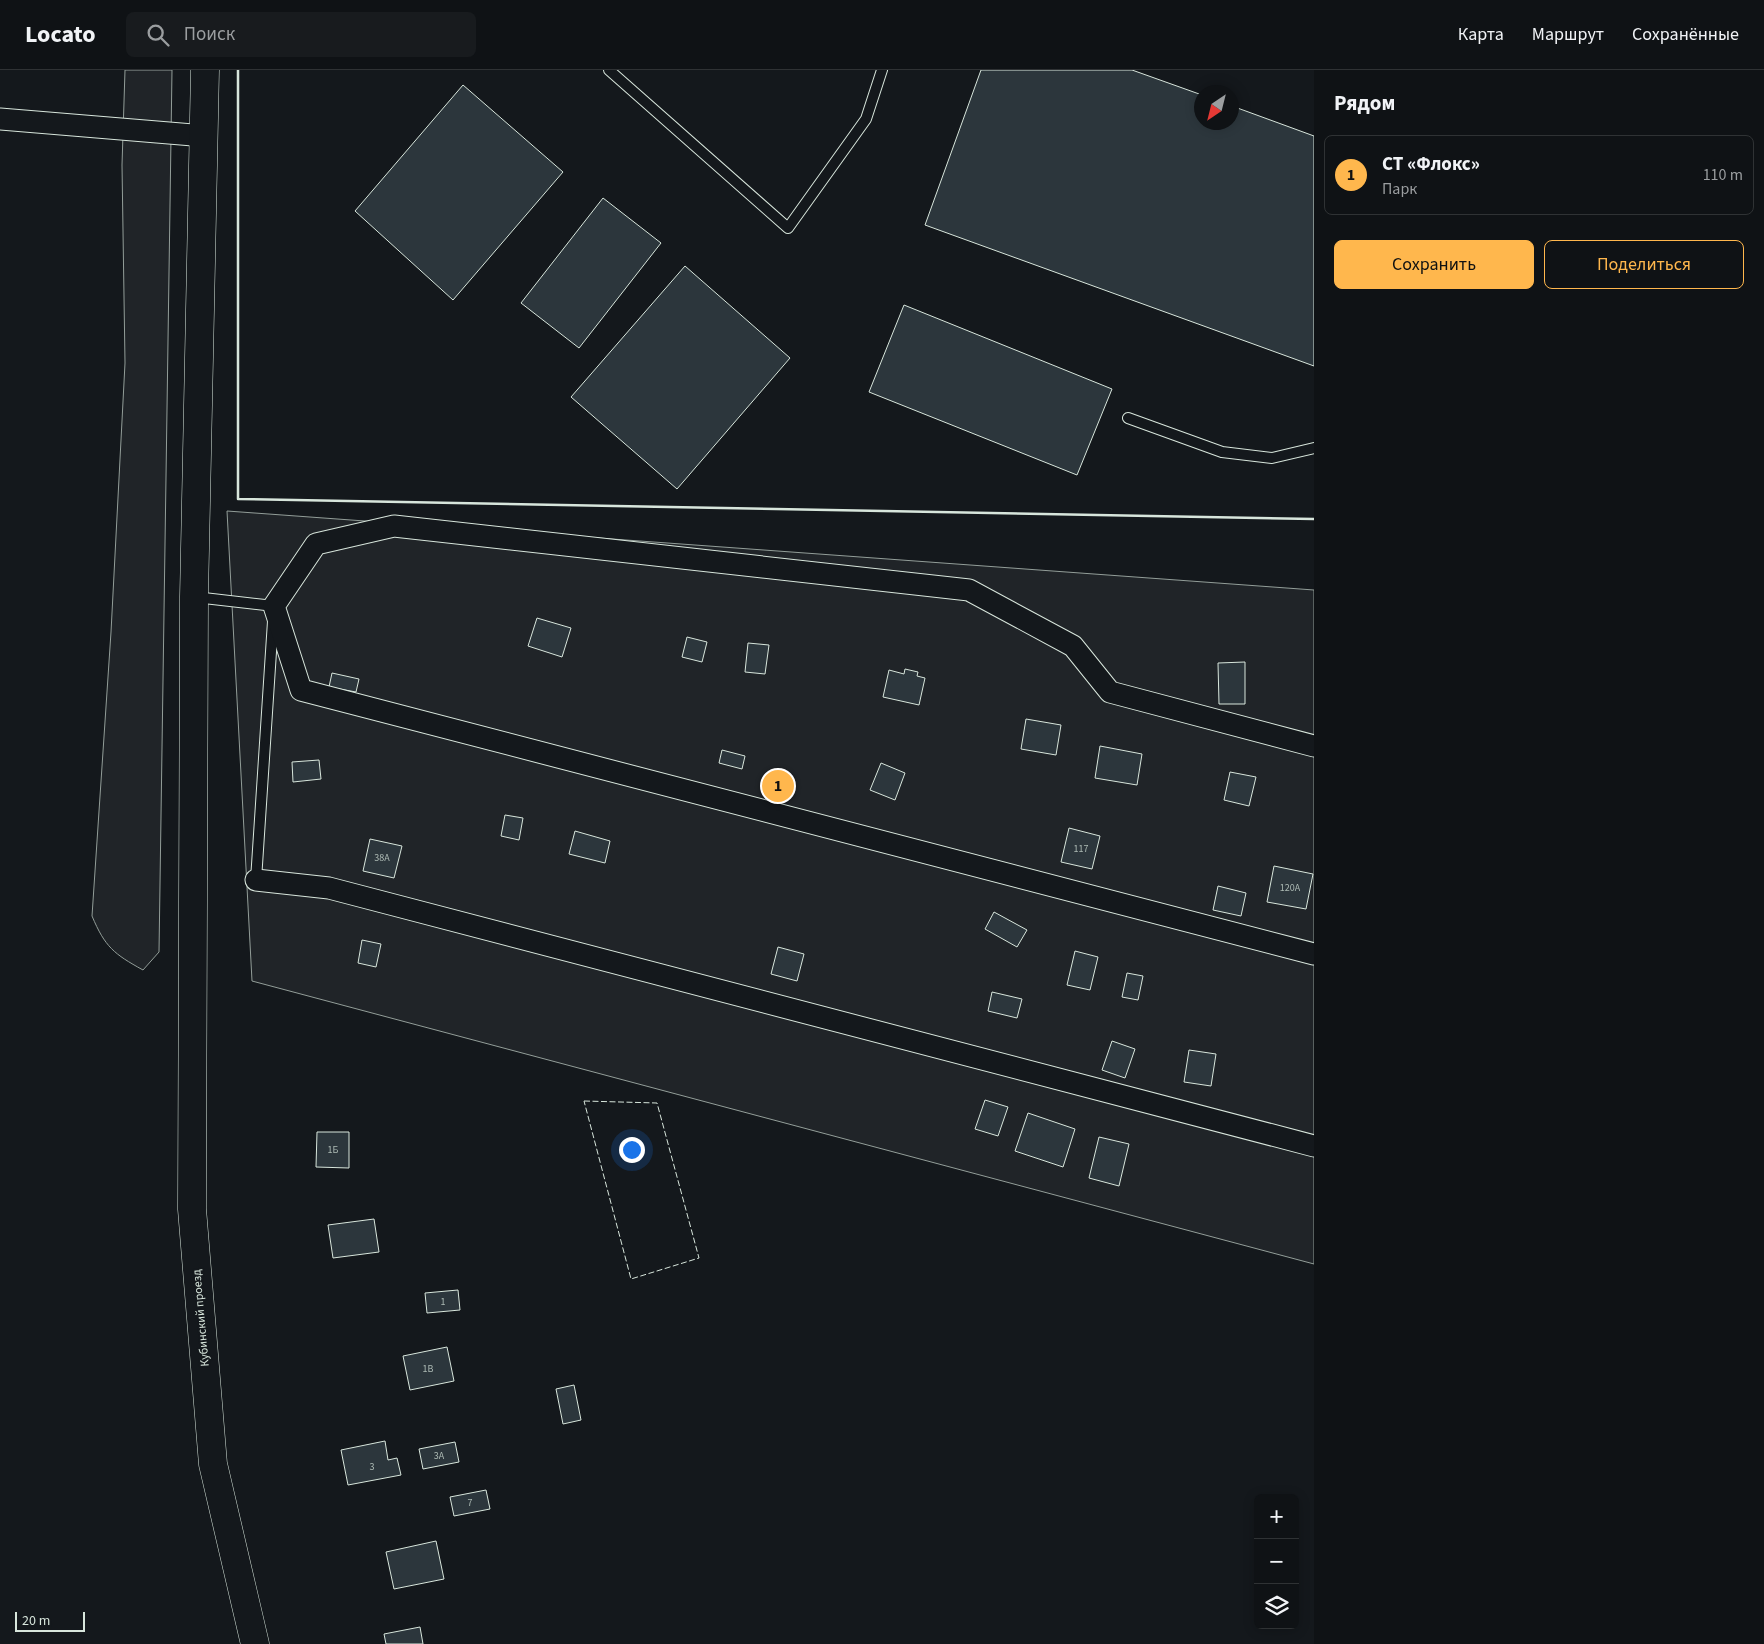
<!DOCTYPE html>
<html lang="ru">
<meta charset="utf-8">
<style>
:root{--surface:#0f1215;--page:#181b1e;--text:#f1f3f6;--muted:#9b9ea0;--line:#2f3234;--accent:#ffb74d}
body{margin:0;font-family:"Source Sans 3",sans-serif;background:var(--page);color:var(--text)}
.controls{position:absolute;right:15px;bottom:15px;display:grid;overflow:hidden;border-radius:8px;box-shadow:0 2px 12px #0003}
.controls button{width:45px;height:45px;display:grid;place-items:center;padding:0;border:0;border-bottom:1px solid var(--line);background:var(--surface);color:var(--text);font:25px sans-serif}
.compass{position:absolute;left:1194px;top:15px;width:45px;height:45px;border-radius:50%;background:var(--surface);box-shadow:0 2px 12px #0003;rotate:215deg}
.scale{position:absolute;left:15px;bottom:12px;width:70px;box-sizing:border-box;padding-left:5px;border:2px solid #d8e6dc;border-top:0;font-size:14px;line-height:18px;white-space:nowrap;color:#d8e6dc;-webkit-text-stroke:4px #14181c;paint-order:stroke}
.you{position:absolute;left:631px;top:1079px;width:18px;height:18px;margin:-12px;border:4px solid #fff;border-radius:50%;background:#1a73e8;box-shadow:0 0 0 8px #1a73e833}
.badge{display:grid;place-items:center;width:32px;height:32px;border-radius:50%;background:var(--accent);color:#111;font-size:16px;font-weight:700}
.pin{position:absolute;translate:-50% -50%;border:2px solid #fff;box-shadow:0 1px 5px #0006}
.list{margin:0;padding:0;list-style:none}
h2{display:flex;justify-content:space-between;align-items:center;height:65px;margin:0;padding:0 20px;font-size:21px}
h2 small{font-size:16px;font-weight:400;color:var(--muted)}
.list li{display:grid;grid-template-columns:32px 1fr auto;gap:15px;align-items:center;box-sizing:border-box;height:80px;margin:0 10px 10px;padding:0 10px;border:1px solid var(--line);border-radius:8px}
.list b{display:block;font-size:19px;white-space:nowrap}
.list p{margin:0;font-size:16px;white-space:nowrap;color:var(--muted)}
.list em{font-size:16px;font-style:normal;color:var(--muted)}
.actions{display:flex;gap:10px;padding:15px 20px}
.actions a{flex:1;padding:11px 0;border:1px solid var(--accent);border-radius:8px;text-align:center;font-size:18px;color:var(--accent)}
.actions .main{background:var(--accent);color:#111}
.icon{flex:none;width:28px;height:28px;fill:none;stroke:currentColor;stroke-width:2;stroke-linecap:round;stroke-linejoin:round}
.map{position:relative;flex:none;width:1314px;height:1574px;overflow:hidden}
header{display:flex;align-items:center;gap:30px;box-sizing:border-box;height:70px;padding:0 25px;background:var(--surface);border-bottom:1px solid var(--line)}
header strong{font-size:24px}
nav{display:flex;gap:28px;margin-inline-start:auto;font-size:18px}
.search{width:350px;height:45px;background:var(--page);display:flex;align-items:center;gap:12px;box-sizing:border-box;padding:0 18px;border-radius:8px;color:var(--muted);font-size:19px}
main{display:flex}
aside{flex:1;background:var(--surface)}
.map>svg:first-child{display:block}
</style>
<header>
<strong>Locato</strong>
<div class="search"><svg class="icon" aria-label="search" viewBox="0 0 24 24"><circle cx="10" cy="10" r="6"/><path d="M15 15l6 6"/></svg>Поиск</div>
<nav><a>Карта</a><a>Маршрут</a><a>Сохранённые</a></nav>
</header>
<main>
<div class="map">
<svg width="1314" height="1574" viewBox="0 0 1314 1574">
<rect width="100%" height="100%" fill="#14181c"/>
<path fill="#202428" stroke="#939e99" d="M125,0H172L159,882L143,900C114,884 105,877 92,846L111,562L125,293L122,95Z
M227,441L1314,520V1194L252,911Z"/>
<path fill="#2c363c" stroke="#d8e6dc" d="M981,0H1132L1202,25V52H1232V36L1314,66V296L925,155Z
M463,15L563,102L453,230L355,141Z
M603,128L661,173L579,278L521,233Z
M685,196L790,288L677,419L571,327Z
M904,235L1112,319L1077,405L869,322Z
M537,548L571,558L562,587L528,576Z
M687,567L707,572L702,592L682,587Z
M748,573L769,575L765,604L745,602Z
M1245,592V634H1219L1218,593Z
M905,599L918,602L917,606L925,608L919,635L883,627L889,600L904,604Z
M332,603L359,609L356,622L329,617Z
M1026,649L1061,655L1056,685L1021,679Z
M1100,676L1142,684L1137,715L1095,708Z
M722,680L745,686L742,699L719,693Z
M319,690L321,709L293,712L292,692Z
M881,693L905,703L895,730L870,720Z
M1230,702L1256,707L1249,736L1224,730Z
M505,745L523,748L519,770L501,766Z
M1069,758L1100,766L1092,799L1061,792Z
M575,761L610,771L605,793L569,784Z
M370,769L402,776L394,808L363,801Z
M1274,796L1313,804L1306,839L1267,832Z
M1218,816L1246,823L1241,846L1213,840Z
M994,842L1027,860L1017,877L985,859Z
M362,870L381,874L376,897L358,893Z
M778,877L804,884L797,911L771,904Z
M1075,881L1098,887L1090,920L1067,915Z
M1127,903L1143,906L1138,930L1122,927Z
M992,922L1022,929L1017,948L988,941Z
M1112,971L1135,979L1125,1008L1102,1000Z
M1189,980L1216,984L1211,1016L1184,1012Z
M985,1030L1008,1037L998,1066L975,1059Z
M1028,1043L1075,1059L1063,1097L1015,1081Z
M317,1062H349V1098L316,1097Z
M1099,1067L1129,1074L1119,1116L1089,1108Z
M374,1149L379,1182L333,1188L328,1155Z
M458,1220L460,1240L427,1243L425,1223Z
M447,1277L454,1311L410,1320L403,1286Z
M574,1315L581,1350L563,1354L556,1319Z
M385,1371L388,1390L397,1388L401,1405L348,1415L341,1380Z
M455,1372L459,1392L423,1399L419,1379Z
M486,1420L490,1439L454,1446L450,1427Z
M436,1471L444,1509L394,1519L386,1482Z
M420,1557L423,1574H386L384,1564Z"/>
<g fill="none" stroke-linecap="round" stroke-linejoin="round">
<defs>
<path id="lane" d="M609,0L788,158L866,49L882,0
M1128,348L1222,382L1272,388L1314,378
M195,527L274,536L256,810"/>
<path id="street" d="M0,49L205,66
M1314,676L1110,622L1073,576L969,520L394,456L316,474L274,536L301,620L1314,884
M256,810L329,818L1314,1076"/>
<path id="secondary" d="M205,0L194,527L192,1139L213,1394L255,1574"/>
</defs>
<use href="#lane" stroke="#d8e6dc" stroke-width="12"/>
<use href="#street" stroke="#d8e6dc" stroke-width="23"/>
<use href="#secondary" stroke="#d8e6dc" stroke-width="29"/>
<use href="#lane" stroke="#14181c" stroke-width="10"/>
<use href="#street" stroke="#14181c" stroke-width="21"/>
<use href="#secondary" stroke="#14181c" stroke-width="28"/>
<path stroke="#d8e6dc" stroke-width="1" stroke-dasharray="6 2.5" stroke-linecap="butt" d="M584,1031L657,1033L699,1188L631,1209Z"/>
<path stroke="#d8e6dc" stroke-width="2.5" d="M238,0V429L1314,449"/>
</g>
<g text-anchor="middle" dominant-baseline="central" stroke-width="4" stroke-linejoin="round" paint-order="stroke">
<g font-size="10" fill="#adbab4">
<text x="1081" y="779">117</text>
<text x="382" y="788">38А</text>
<text x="1290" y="818">120А</text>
<text x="333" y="1080">1Б</text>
<text x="443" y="1232">1</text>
<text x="428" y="1299">1В</text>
<text x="439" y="1386">3А</text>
<text x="372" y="1397">3</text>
<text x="470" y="1433">7</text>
</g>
<g font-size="12" fill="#d8e6dc" stroke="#14181c">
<text transform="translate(201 1248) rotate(-95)">Кубинский проезд</text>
</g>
</g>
</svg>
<div class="controls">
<button>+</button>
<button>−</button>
<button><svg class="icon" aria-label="layers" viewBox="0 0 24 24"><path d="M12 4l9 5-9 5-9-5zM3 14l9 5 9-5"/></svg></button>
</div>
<svg class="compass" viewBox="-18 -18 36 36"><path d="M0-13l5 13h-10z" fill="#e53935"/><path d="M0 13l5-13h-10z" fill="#9b9ea0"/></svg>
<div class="scale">20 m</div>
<div class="you"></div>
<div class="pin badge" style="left:778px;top:716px">1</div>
</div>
<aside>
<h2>Рядом<small></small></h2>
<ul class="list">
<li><span class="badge">1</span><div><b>СТ «Флокс»</b><p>Парк</p></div><em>110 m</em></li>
</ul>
<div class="actions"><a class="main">Сохранить</a><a>Поделиться</a></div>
</aside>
</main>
